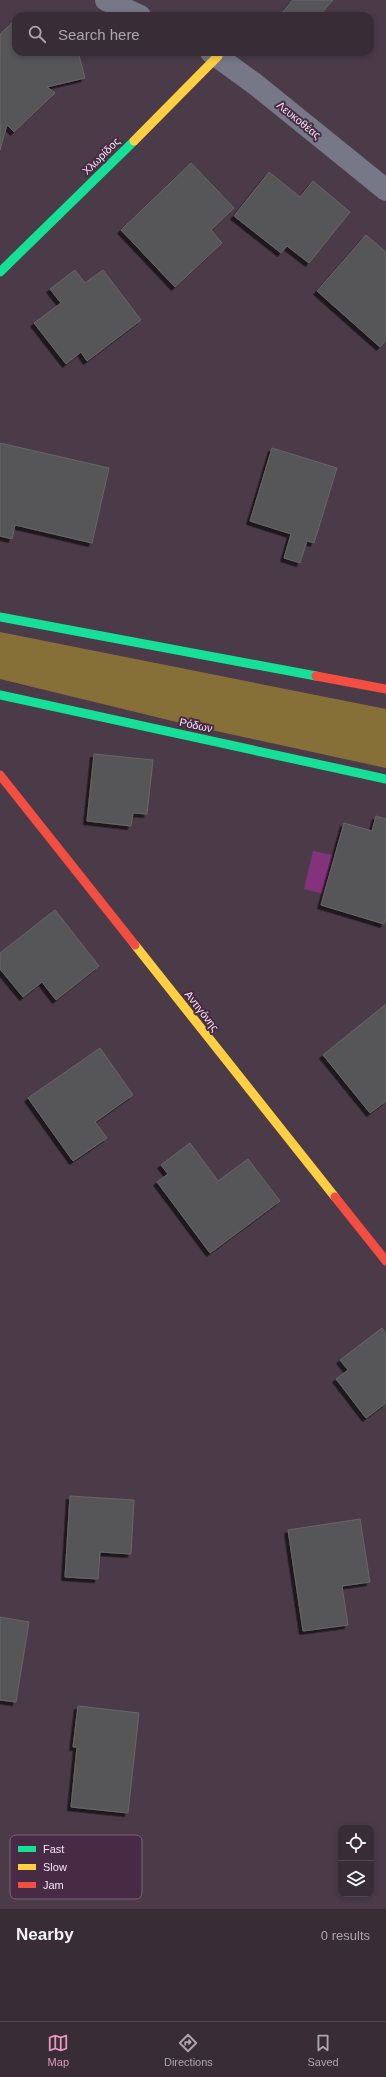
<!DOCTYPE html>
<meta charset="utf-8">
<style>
:root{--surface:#382c37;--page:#433842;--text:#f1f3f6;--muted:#aba7ad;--line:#524852;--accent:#e797bd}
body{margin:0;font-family:Helvetica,sans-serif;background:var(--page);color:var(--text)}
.controls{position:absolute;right:12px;bottom:12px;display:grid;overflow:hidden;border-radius:8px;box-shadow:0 2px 6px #0003}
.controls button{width:36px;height:36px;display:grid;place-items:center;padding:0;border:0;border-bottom:1px solid var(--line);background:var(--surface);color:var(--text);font:20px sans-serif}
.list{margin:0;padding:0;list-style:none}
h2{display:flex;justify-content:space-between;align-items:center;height:52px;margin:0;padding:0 16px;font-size:17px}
h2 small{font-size:13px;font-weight:400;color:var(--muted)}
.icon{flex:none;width:22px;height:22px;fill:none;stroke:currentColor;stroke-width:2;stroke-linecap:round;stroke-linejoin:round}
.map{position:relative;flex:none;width:386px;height:1909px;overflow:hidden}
.search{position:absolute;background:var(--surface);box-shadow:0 2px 6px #0003;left:12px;right:12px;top:12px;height:44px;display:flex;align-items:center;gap:10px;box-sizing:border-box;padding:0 14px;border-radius:12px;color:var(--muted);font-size:15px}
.sheet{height:112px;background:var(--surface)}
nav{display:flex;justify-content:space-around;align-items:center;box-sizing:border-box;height:56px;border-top:1px solid var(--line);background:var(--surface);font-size:11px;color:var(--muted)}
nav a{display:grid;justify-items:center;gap:2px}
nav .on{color:var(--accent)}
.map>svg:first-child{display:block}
</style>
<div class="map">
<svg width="386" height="1909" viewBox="0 0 386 1909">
<defs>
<filter id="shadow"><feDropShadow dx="-3.5" dy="3.5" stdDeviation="0" flood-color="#0009"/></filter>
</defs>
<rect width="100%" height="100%" fill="#4b3b49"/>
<path fill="#867038" d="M0,632L386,709V768L193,726L0,679Z"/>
<path fill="#82337b" d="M313,851L333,855L324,894L304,889Z"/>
<path fill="#575658" stroke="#676667" filter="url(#shadow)" d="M293,0H333L319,16H279Z
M16,19V52H78L85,78L47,87L55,93L14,132L7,125L0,150V34Z
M191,163L234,208L211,230L222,243L175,287L121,230Z
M269,172L300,197L313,181L350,212L309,263L287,246L281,253L234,216Z
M366,235L386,252V340L380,347L317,291Z
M75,270L85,283L103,270L141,320L87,361L81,352L66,364L34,323L61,303L50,289Z
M0,443L109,468L92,543L15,525L12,539L0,536Z
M272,448L337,468L314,543L307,541L300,563L284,558L291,534L250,521Z
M94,754L153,760L147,814L133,813L131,826L87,821Z
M376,816L386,819V918L384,924L321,905L344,823L372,831Z
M55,910L99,966L56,1000L42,982L23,997L0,969V953Z
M386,1004V1101L370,1113L323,1055Z
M100,1048L133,1095L95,1122L107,1138L73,1161L28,1098Z
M190,1143L218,1181L248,1159L280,1201L210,1253L157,1182L168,1174L161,1165Z
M382,1328L386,1334V1403L366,1418L336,1379L348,1370L340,1360Z
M70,1496L134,1500L131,1554L100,1552L98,1579L65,1577Z
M360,1519L370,1582L342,1586L348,1625L303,1631L288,1530Z
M0,1617L29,1622L16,1702L0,1700Z
M78,1706L139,1713L128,1813L71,1807L77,1747H73Z"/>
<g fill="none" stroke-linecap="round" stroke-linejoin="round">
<path stroke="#777887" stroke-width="22" d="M106,0L140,16
M211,52L255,84L386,190"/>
<path stroke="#16e098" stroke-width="9" d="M0,272L134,141
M0,617L316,676
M0,695L386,779"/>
<path stroke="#ffcf43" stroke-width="9" d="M134,141L218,56
M135,945L335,1197"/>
<path stroke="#f24e42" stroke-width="9" d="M316,676L386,689
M0,775L135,945
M335,1197L386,1261"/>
</g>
<g text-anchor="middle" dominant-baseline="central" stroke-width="4" stroke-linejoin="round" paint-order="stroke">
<g font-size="11" fill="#f8e5f5" stroke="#472a44">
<text transform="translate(299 120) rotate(39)">Λευκοθέας</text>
<text transform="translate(101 156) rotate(-45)">Χλωρίδος</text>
<text transform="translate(196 725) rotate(12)">Ρόδων</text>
<text transform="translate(202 1011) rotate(52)">Αντιγόνης</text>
</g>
</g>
<rect x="10" y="1835" width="132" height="64" rx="6" fill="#472a44" stroke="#7c6279" stroke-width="1"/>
<rect x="18" y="1846" width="18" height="6" fill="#16e098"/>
<rect x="18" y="1864" width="18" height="6" fill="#ffcf43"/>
<rect x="18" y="1882" width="18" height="6" fill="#f24e42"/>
<g font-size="11" fill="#f8e5f5">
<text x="43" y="1853">Fast</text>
<text x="43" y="1871">Slow</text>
<text x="43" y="1889">Jam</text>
</g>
</svg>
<div class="controls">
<button><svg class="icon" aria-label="locate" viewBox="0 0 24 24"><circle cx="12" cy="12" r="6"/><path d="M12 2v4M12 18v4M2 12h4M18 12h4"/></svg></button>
<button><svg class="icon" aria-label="layers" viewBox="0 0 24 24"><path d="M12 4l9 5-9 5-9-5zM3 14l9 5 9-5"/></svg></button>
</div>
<div class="search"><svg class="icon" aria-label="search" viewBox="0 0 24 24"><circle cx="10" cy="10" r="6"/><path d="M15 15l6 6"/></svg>Search here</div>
</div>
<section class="sheet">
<h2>Nearby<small>0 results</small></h2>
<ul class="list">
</ul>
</section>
<nav>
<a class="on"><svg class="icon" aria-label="map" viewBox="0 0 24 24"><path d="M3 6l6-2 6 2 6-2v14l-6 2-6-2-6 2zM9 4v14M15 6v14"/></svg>Map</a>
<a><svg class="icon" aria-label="directions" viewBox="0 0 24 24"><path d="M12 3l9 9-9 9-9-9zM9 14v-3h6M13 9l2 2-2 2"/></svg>Directions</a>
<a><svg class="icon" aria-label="saved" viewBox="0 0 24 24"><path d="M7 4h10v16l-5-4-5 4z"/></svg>Saved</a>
</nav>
